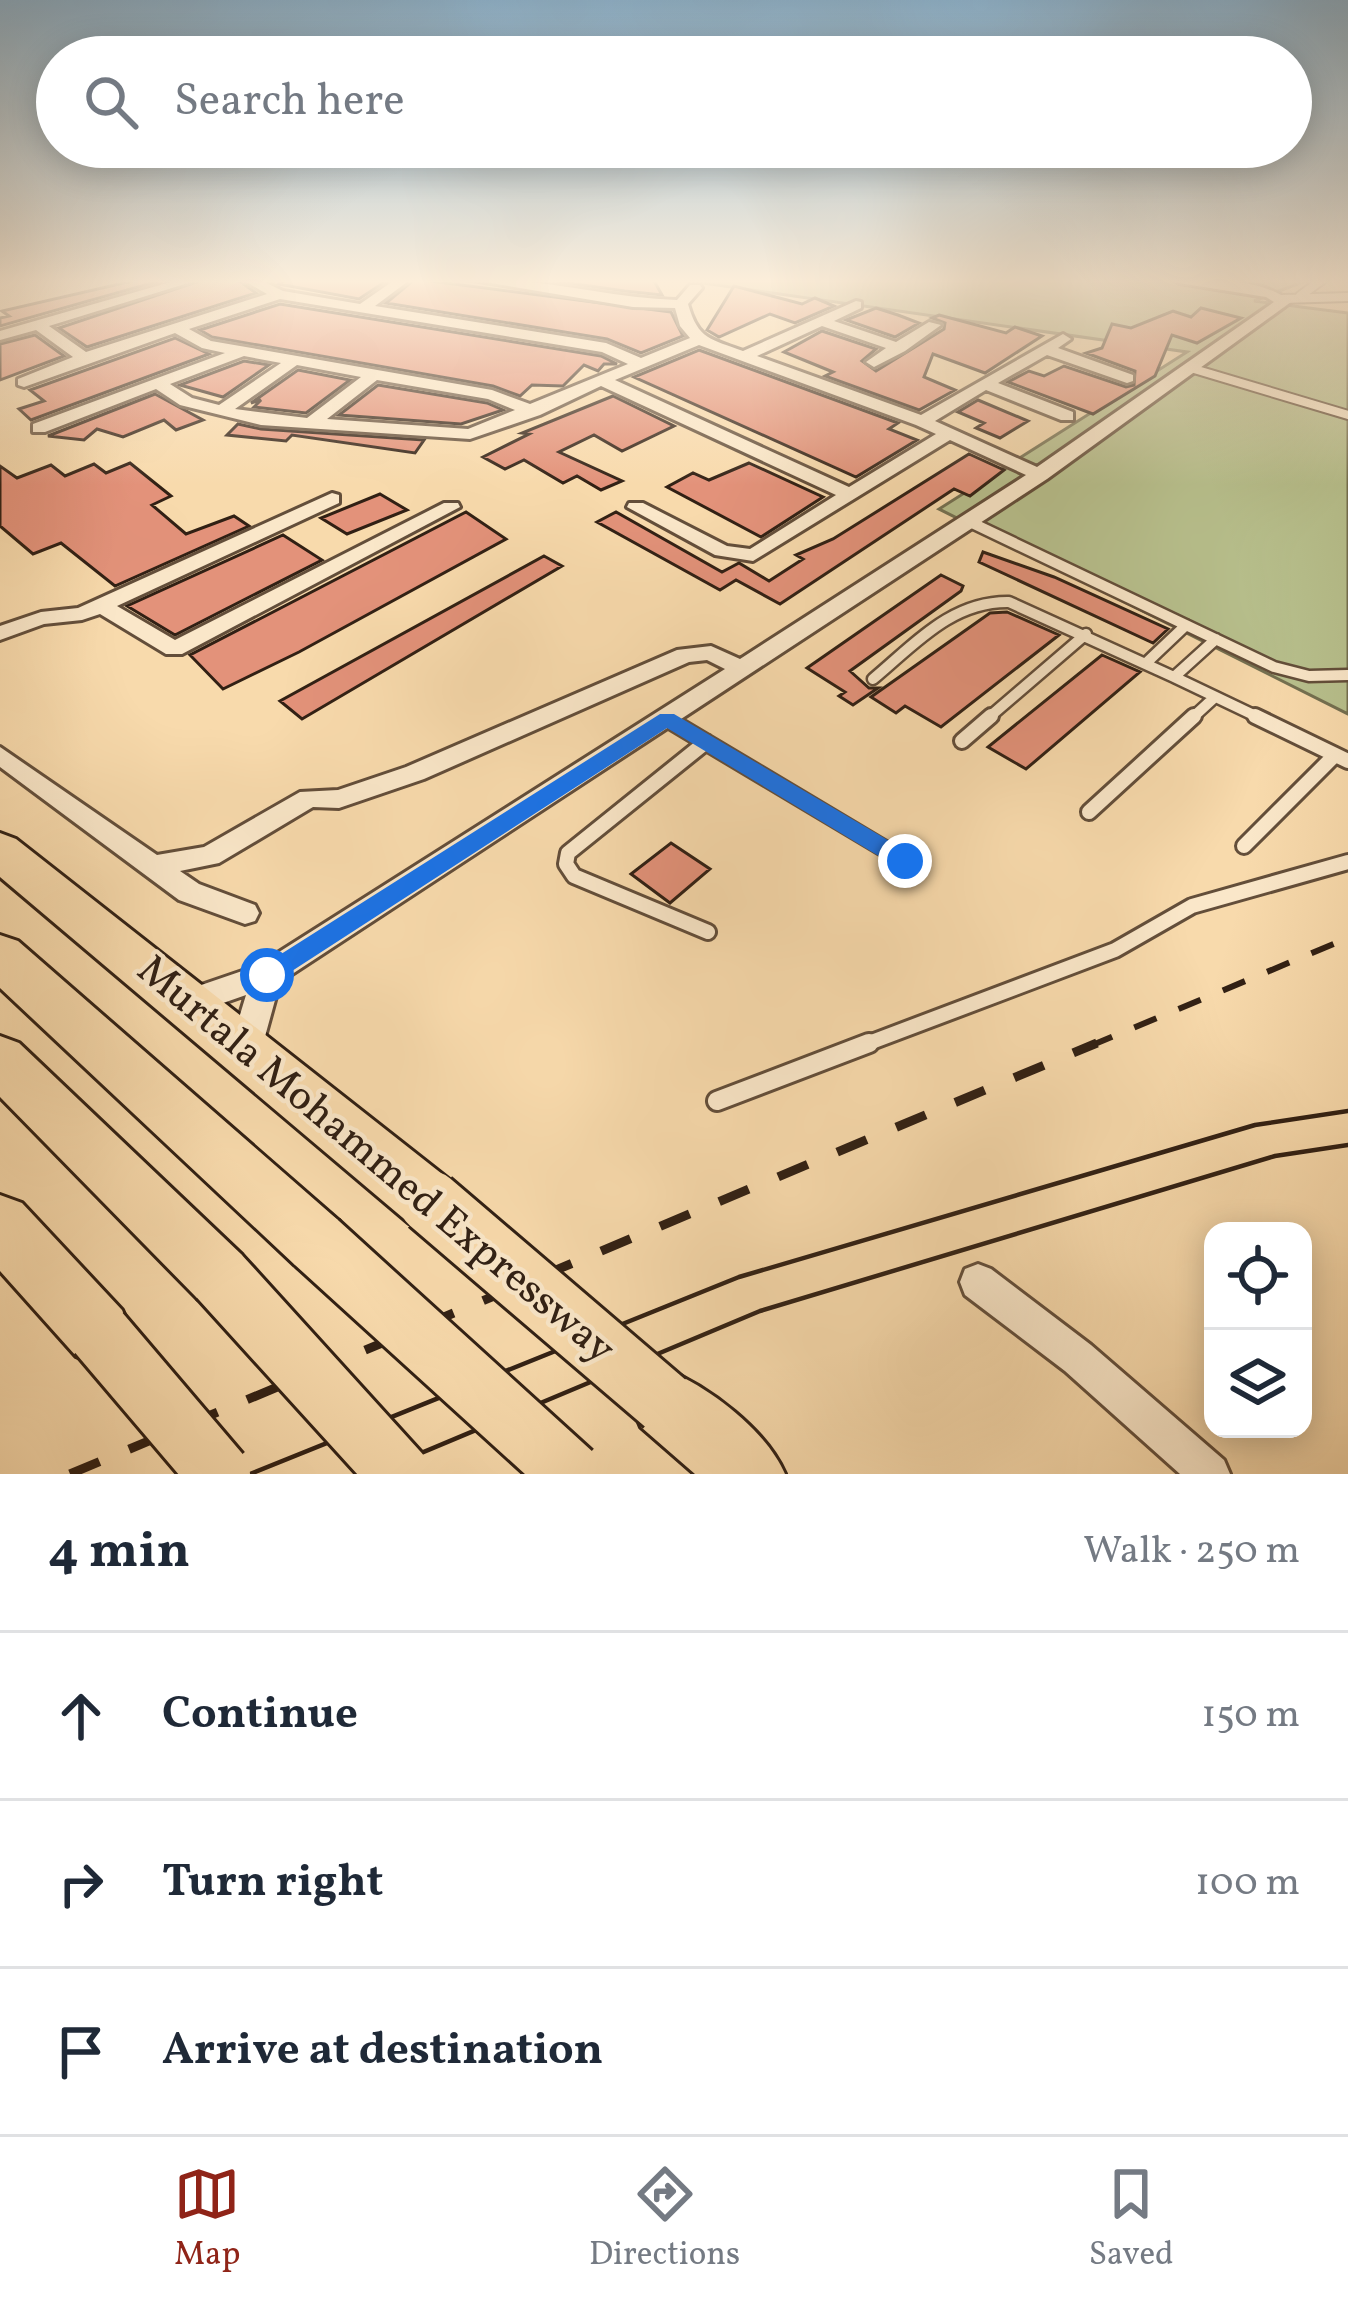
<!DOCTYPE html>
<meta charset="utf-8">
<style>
:root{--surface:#fff;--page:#f2f2f3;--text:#1f2937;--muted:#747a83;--line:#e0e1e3;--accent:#8f2418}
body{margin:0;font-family:Vollkorn,serif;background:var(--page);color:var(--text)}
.controls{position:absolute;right:36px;bottom:36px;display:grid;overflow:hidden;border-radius:24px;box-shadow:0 6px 30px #0003}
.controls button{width:108px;height:108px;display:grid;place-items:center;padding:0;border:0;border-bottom:3px solid var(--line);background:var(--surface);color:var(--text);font:60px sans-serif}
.stop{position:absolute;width:36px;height:36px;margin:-27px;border:9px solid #1a73e8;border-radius:50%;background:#fff}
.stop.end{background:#1a73e8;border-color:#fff;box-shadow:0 3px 12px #0008}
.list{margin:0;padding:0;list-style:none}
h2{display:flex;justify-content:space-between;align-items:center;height:156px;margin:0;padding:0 48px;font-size:51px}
h2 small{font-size:39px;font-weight:400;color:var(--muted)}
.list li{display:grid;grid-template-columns:78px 1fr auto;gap:36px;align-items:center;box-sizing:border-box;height:168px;padding:0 48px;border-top:3px solid var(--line)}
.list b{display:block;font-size:45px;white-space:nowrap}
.list em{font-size:39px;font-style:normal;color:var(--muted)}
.icon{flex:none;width:66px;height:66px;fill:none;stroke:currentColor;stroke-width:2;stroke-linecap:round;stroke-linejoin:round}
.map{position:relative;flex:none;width:1348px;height:1474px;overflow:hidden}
.search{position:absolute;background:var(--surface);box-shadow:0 6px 30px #0003;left:36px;right:36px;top:36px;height:132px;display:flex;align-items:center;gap:30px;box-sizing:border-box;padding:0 42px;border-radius:66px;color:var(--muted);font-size:45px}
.sheet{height:660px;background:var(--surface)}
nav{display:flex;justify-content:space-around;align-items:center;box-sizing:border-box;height:168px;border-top:3px solid var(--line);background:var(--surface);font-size:33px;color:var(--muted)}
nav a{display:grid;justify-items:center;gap:6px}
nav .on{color:var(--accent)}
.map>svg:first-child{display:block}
</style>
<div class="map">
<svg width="1348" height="1474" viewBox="0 0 1348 1474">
<rect width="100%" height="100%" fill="#f8daac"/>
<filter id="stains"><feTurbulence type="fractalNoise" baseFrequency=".00167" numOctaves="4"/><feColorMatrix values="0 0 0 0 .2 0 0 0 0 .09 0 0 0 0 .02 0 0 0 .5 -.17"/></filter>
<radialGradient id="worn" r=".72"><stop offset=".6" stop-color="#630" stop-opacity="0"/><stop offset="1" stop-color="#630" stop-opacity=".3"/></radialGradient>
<path fill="#b8c18e" stroke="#747051" stroke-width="3" d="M675,279H1310L1254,301L1348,313V714L939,509L1187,352Z"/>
<path fill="#e3927a" stroke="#312014" stroke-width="3" d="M141,279H166L0,326V318L9,316L2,311Z
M205,279H237L256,293L87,347L59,328Z
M288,279H389L359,299L279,284Z
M415,279L671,312L683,336L641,353L607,339L386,303Z
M540,279H653L662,295L625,291Z
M734,286L802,304L815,298L834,306L795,323L770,314L719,337L707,330Z
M280,304L601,356L617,364H604L598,371L584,365L563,386L532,385L520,396L493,386L212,337L200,330Z
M876,308L898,315L919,323L895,337L846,320Z
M1201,308L1241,318L1197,343L1172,335L1155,376L1093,414L1008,382L1029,371L1044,376L1064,366L1126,387L1134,385L1135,371L1086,353L1102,348L1112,324L1131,328L1173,311L1191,317Z
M939,315L1006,333L1015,327L1042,336L985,373L933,354L924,377L955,390L919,410L825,376L833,372L784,352L822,331L876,349L862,361L876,371L944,329L945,323L932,318Z
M35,335L64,356L0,380V344Z
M175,338L209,354L31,420L19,409L44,401L30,390Z
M699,350L898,423L889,429L917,440L856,477L634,377Z
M244,361L269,365L223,397L180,385Z
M298,370L350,380L306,413L254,407L261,400L251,403Z
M378,385L487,403L503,410L461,424L339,415Z
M155,394L203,420L176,430L164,420L123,437L97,429L84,440L48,436Z
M613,396L674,426L622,451L594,435L559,452L622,481L601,490L577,476L563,483L524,460L505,469L483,457L529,434L522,433Z
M978,400L1028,421L1000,438L976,428L984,423L958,412Z
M238,424L261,429L424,440L415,453L292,435L286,441L227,435Z
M969,454L1004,470L970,496L954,489L780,604L736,580L720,590L597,522L616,512L722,572L739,563L769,581L803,559L796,555L833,539Z
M130,463L171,496L152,505L186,534L234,516L249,526L115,586L61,543L33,554L0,526V466L17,478L51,465L65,476L94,464L106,473Z
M749,463L823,497L761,537L667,487L693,473L709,480Z
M380,494L407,510L347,534L321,518Z
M466,512L506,539L299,652L223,689L190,655Z
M283,535L322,560L175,635L127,606Z
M983,552L1054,577L1168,629L1153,643L979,562Z
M544,556L562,566L302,719L280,701Z
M941,575L963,586L961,591L850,671L869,688H878L853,705L839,696L845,692L807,668Z
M1007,612L1059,635L941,727L905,706L896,713L871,697L990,613Z
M1102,655L1140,672L1026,769L988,747Z
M671,843L710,869L670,903L631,874Z"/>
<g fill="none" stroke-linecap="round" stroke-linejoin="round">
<defs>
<path id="lane-far3" d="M1300,296L1323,279
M1281,299L1348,297
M1194,369L1348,415"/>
<path id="lane-far2" d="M970,522L1274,667L1309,676L1348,675
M1216,639L1174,677L1262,719
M1146,663L1186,625
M873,679C914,645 951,601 1009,602L1174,677
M987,719L1086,634
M1191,719L1215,697"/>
<path id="lane-far1" d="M1255,716L1348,761
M667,719L905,861
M962,741L991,716
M706,742L568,853L566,864L574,876L708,932
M1089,812L1194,716
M1244,846L1335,755
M861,1046L1115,950L1192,906L1348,862"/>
<path id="lane" d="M717,1101L869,1043"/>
<path id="street" d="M181,279H201L49,326L86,352L267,294L241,279H258L283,291L360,304L396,279H411L375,306L606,343L641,358L690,338L680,326L675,308L633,307L467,279C537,276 607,298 677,300L690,285H700L702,288L688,304C698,340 711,339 743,351L856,301L861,302V308L834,321L896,342L929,322L941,325L905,351L874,367L866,362L886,348L822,326L757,356L921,415L1063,334L1071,339L1058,348L1133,375V381L1127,383L1047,355L998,383L1073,412V420H1061L986,390L935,421L1037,467L1274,302L1266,297L1179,283L1172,279C1209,279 1263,278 1291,302L1047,479L280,982L261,1051L256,1061L245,1065L234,1061L229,1051L246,995L186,1016L175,1012L171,1003L175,994L257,966L725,669L707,660L689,662L424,779L339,808L313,807L219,863L180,871L199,884L255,905L259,913L255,921L245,924L179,900L0,767V747L157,855L204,847L300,792L338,790L406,767L677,650L711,646L740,659L1026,475L950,440L753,561L715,555L627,507L629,503H643L727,546L750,549L836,495L601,386L540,415L470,439L261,425L180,405L156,389L45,432H33V424L225,353L202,348L175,333L24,387L18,385V379L73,357L36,330L0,340V331ZM280,299L602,352L628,364L530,404L492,390L211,341L189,329ZM699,345L916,425L936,434L849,487L615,380ZM244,356L281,363L219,405L192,398L170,384ZM297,365L361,377L307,418L235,409ZM377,380L488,399L515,410L468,429L327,419Z
M332,493L339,495V503L117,606L175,640L444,503H458L460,507L182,654H166L100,614L82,620L44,624L0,640V626L41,612L78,608Z
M978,1264L991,1269L1091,1345L1224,1460L1230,1474H1180L1065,1371L965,1295L960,1282L965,1269Z"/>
<path id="highway" d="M0,833L16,839L451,1181L460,1202L451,1223L430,1232L409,1223L0,877Z
M0,935L18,941L339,1221L348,1243L339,1265L317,1274L295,1265L0,988Z
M0,1036L19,1043L242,1255L252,1277L242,1299L220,1309L198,1299L0,1097Z
M0,1195L22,1203L122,1310L132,1333L122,1356L99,1366L76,1356L0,1271Z
M665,1369C709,1387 766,1430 785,1474H695L641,1427L631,1403L641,1379Z"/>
</defs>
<use href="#lane-far3" stroke="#634e3a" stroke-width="12"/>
<use href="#lane-far2" stroke="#634e3a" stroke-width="15"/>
<use href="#lane-far1" stroke="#634e3a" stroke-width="20"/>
<use href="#lane" stroke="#634e3a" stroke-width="24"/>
<use href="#street" stroke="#634e3a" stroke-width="6"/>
<use href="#highway" stroke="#312014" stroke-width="6"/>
<use href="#lane-far3" stroke="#fae7c9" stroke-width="8"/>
<use href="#lane-far2" stroke="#fae7c9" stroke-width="10"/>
<use href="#lane-far1" stroke="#fae7c9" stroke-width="14"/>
<use href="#lane" stroke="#fae7c9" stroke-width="18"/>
<use href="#street" fill="#fae7c9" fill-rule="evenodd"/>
<use href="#highway" fill="#f8daac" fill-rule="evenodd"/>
<path stroke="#312014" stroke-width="4.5" d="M250,1474L739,1277L1255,1125L1348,1111
M371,1474L760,1311L1275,1156L1348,1145"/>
<path stroke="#312014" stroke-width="6" stroke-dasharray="24 24" stroke-linecap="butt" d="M1090,1046L1348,938"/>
<path stroke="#312014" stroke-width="9" stroke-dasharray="32 32" stroke-linecap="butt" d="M70,1474L1097,1043"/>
<defs>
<path id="highway-bridge" d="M430,1202L665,1403
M317,1243L571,1474
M220,1277L399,1474
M99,1333L219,1474"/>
</defs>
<use href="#highway-bridge" stroke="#312014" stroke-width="68" stroke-linecap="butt"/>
<use href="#highway-bridge" stroke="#f8daac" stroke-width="62"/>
</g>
<linearGradient id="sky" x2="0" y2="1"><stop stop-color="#8cb6d4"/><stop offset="0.58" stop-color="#fceeda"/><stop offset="1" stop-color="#fceeda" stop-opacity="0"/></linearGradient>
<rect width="1348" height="485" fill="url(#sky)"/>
<path fill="#1a73e8" d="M660,714H674L913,855V867H897L667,728L275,982H259V968Z"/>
<g text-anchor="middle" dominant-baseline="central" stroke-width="9" stroke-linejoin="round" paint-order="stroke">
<g font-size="42" fill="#312014" stroke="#fae7c9">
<text transform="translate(375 1161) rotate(40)">Murtala Mohammed Expressway</text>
</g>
</g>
<rect width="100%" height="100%" filter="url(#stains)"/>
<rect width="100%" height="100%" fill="url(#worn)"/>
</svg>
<div class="controls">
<button><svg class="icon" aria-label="locate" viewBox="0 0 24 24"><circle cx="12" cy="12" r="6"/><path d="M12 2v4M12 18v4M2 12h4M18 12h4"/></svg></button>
<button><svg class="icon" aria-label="layers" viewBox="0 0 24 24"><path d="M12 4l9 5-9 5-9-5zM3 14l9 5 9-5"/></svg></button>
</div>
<div class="stop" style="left:267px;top:975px"></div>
<div class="stop end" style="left:905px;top:861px"></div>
<div class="search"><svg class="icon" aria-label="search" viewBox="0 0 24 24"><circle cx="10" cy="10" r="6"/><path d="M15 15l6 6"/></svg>Search here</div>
</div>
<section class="sheet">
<h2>4 min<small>Walk · 250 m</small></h2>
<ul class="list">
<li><svg class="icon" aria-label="ahead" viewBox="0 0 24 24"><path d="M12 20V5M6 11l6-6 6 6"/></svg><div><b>Continue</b></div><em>150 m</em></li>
<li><svg class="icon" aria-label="right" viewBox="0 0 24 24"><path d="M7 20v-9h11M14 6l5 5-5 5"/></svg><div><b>Turn right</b></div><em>100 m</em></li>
<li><svg class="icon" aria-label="arrive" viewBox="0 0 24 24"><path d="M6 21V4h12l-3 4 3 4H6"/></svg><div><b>Arrive at destination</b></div></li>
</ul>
</section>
<nav>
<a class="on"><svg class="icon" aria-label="map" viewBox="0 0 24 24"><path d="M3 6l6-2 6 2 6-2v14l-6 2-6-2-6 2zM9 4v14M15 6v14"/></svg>Map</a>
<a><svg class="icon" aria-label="directions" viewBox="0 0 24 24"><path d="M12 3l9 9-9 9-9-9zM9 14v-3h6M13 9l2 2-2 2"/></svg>Directions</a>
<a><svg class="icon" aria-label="saved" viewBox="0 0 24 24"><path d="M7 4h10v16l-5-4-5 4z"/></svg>Saved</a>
</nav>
